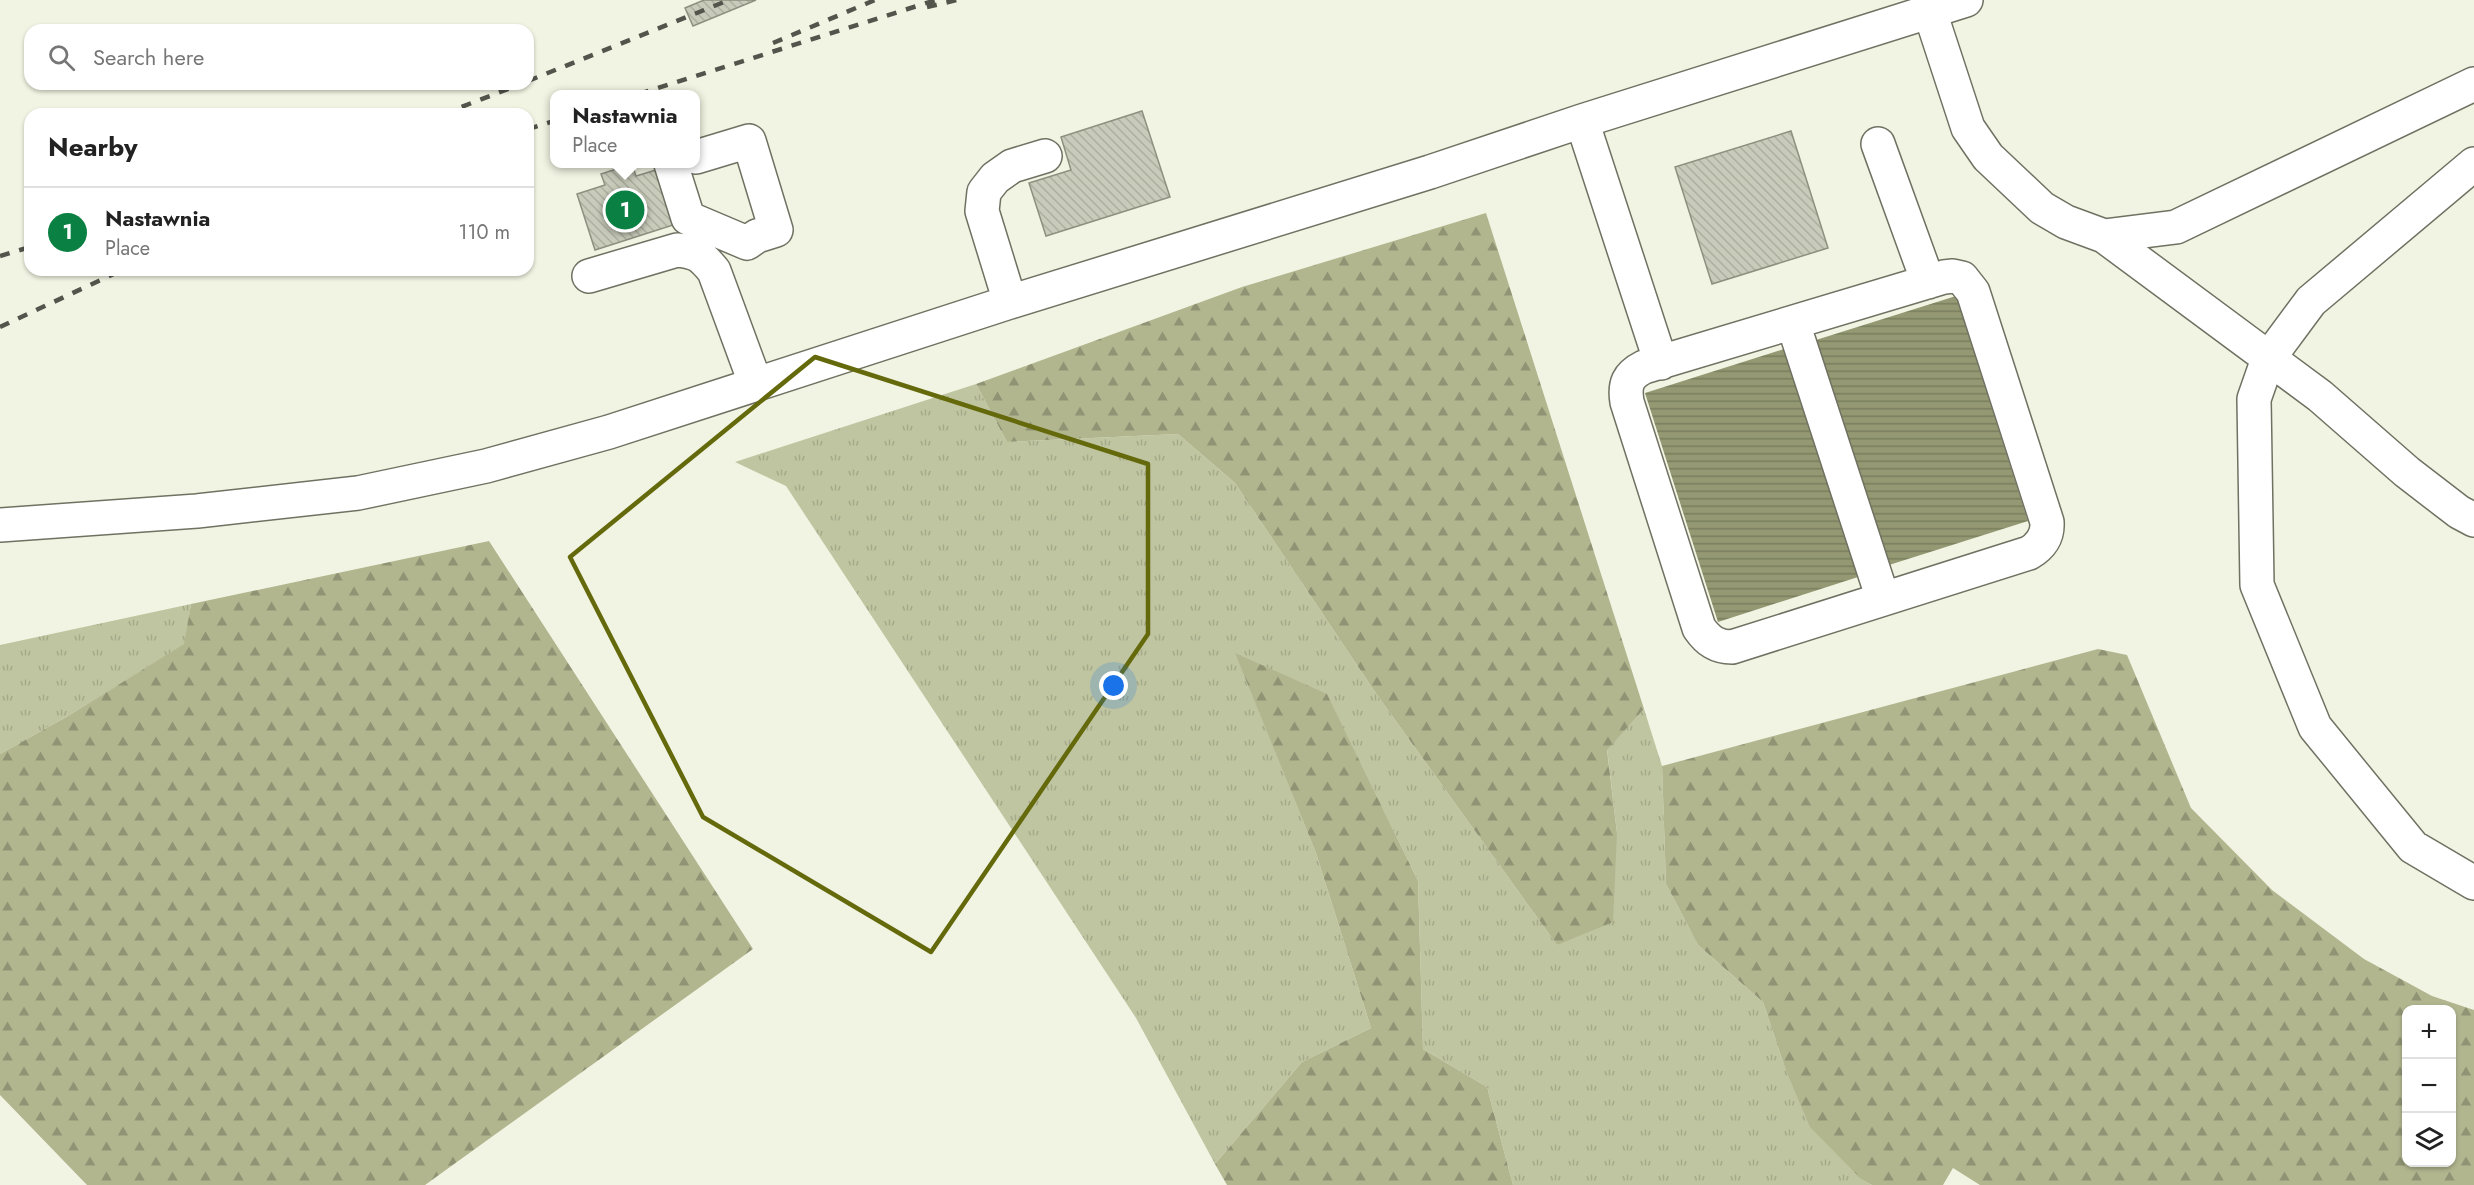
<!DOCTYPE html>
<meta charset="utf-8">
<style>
:root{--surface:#fff;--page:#f2f2f2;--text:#222;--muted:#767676;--line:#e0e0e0;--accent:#0b8043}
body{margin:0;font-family:Jost,sans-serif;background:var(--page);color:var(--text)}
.controls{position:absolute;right:18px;bottom:18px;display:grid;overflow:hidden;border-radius:12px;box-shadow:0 2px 4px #0004}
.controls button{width:54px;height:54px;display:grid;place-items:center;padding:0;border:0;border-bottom:2px solid var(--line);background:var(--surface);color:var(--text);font:30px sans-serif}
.you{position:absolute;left:1114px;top:686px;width:21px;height:21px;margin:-15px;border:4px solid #fff;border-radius:50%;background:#1a73e8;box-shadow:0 0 0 9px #1a73e833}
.badge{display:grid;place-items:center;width:39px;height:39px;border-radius:50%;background:var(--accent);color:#fff;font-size:20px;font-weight:700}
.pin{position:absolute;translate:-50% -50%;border:3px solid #fff;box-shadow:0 2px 6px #0006}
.popup{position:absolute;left:550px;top:90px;width:150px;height:78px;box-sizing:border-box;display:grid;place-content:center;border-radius:12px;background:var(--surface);filter:drop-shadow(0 2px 4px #0005);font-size:20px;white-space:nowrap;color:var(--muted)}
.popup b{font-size:22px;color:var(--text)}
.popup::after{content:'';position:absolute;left:50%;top:100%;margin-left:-12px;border:12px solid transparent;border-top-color:var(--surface)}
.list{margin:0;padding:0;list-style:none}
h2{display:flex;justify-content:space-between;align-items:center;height:78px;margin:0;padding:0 24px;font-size:26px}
h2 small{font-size:20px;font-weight:400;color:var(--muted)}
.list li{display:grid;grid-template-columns:39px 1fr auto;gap:18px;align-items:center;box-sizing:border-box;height:90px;padding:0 24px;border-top:2px solid var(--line)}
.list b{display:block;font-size:22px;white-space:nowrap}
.list p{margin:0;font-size:20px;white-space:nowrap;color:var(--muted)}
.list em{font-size:20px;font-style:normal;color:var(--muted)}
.icon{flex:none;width:33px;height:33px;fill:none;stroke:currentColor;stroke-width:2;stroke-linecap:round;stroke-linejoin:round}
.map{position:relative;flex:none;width:2474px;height:1185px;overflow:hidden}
.search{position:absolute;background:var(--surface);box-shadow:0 2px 4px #0004;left:24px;top:24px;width:510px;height:66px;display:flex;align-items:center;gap:15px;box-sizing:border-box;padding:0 21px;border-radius:18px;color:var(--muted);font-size:22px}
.panel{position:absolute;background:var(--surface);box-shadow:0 2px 4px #0004;left:24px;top:108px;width:510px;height:168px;border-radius:18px}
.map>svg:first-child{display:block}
</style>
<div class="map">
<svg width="2474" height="1185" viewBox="0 0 2474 1185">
<defs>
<pattern id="grass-tufts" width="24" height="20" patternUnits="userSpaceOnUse" patternTransform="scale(1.5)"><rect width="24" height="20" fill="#c0c5a1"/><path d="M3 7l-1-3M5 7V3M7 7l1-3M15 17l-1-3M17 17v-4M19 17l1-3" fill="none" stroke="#a5a98a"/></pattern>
<pattern id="forest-firs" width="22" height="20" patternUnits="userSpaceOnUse" patternTransform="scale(1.5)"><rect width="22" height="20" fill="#b2b68f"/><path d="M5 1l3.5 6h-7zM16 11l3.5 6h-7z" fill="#909474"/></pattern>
<pattern id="water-rules" width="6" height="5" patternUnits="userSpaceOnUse" patternTransform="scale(1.5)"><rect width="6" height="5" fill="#949973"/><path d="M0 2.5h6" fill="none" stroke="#787d5e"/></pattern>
<pattern id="building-back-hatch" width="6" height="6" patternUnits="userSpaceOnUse" patternTransform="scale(1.5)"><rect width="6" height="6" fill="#c9cbba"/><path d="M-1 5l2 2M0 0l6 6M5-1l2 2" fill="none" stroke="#acae9f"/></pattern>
</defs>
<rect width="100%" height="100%" fill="#f1f4e2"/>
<path fill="url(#grass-tufts)" d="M976,384L1007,442L1178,434L1235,483L1375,692L1557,945L1617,833L1607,749L1644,709L1662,766L1666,884L1698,945L1763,1002L1785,1068L1862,1180L1872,1185H1513L1487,1087L1423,1049L1418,881L1327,695L1236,654L1316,853L1371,1028L1302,1062L1215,1164L1136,1018L786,486L735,462Z
M191,604L185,644L68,716L0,754V645Z"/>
<path fill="url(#forest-firs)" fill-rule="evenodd" d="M1486,213L1644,709L1607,750L1617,833L1613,922L1557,945L1375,692L1235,483L1178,434L1007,442L976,384L1242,287Z
M489,541L753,949L425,1185H87L0,1095V754L68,716L184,644L191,604Z
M2098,649L2127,655L2191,808L2272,890L2364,959L2432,996L2474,1010V1185H1980L1953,1168L1943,1185H1872L1862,1180L1810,1127L1785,1068L1763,1002L1698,945L1666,884L1662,766ZM2406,1010H2452V1162H2406Z
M1235,653L1327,694L1418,881L1423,1049L1487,1087L1513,1185H1227L1215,1164L1302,1062L1371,1028L1316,853Z"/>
<path fill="url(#water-rules)" d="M1956,296L2028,521L1889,565L1816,340Z
M1784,349L1858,577L1718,622L1645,393Z"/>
<path fill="url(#building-back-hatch)" stroke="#8d8f7f" stroke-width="1.5" d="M704,0H756L693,26L685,8Z
M1142,111L1170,197L1046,236L1029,183L1071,170L1061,137Z
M1791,131L1828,248L1712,284L1675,167Z
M632,164L636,176L656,170L673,225L595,250L577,194L605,185L601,174Z"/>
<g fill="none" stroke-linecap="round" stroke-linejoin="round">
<defs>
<path id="minor" d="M1930,12L1968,128L1988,157L2042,208L2066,222L2104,236L2176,227L2474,84
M1582,121L1661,363
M1878,144L1928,282
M673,164H671L688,218L747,243L757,236L776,230L749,141L696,157
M2474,164L2311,301L2268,359L2254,399L2257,585L2315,727L2413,847L2474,883
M2104,236L2320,396L2407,472L2459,512L2474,520
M589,276L677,250C697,252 701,255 714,271L756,385
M1953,276L1962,278L1973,292L2047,522C2048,536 2041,546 2029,553L1732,647C1717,647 1708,641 1699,628L1627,402C1624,384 1628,375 1644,367L1944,277Z
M1010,302L982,211L984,192L995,178L1012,166L1045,156
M1793,323L1883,599
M0,525L197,511L358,493L486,466L609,432L1010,302L1430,172L1582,121L1966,0"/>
</defs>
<use href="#minor" stroke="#707162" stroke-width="36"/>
<use href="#minor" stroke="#fff" stroke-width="33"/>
<path stroke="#53544b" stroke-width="4.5" stroke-dasharray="10 10" stroke-linecap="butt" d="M927,7L957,0
M773,43L875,0
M528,81L729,0
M639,94L936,0
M443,114L521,84
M528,129L554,121
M0,256L30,247
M0,327L122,270"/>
</g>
<path fill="none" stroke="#64690b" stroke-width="4.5" stroke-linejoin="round" d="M815,357L1148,464V634L931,952L703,817L570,557Z"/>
</svg>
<div class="controls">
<button>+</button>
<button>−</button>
<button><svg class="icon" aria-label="layers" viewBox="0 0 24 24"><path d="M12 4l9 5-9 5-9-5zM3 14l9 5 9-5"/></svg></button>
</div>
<div class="you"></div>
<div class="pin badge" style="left:625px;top:210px">1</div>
<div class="popup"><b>Nastawnia</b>Place</div>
<div class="search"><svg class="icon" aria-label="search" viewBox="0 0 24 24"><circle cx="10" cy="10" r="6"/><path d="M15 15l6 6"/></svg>Search here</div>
<section class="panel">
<h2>Nearby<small></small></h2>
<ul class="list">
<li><span class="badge">1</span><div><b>Nastawnia</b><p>Place</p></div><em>110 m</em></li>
</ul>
</section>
</div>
